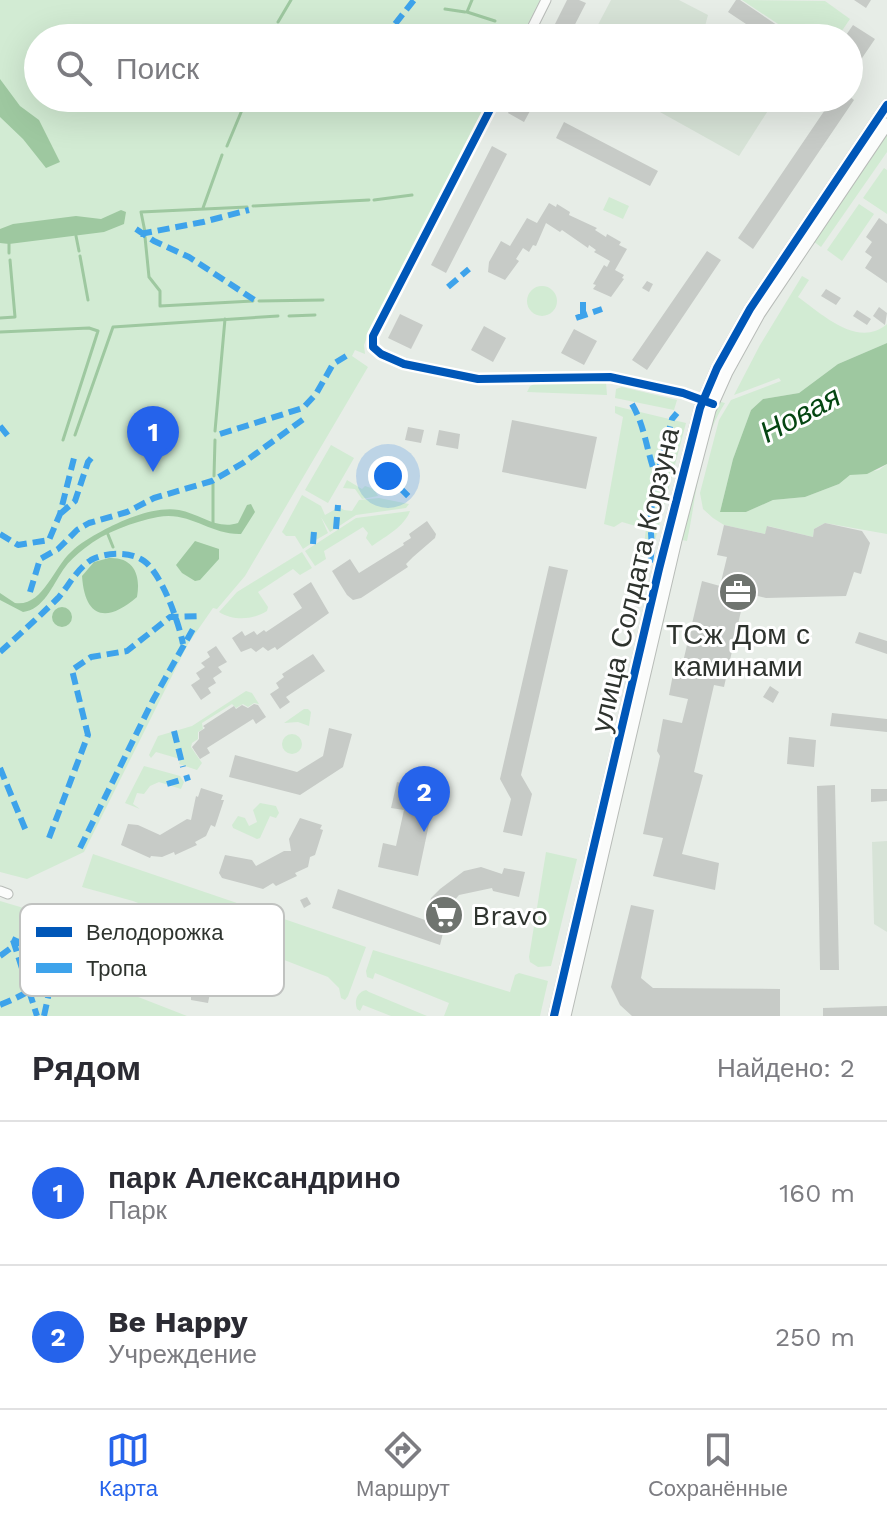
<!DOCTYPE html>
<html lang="ru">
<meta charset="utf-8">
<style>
:root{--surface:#fff;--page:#f2f2f3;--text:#2b2b33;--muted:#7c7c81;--line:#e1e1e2;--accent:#2563eb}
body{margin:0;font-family:"Work Sans",sans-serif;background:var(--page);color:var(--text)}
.you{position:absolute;left:388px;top:476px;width:28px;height:28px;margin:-20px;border:6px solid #fff;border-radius:50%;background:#1a73e8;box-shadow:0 0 0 12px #1a73e833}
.badge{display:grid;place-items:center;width:52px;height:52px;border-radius:50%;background:var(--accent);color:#fff;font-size:26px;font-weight:700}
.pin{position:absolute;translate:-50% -66px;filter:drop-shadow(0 2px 4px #0008)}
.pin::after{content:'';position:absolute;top:42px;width:28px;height:24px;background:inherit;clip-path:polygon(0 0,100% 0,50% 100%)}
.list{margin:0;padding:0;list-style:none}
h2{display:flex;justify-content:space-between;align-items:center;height:104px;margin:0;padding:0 32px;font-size:34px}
h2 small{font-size:26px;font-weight:400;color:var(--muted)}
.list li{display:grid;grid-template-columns:52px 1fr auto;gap:24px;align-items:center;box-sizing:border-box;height:144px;padding:0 32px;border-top:2px solid var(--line)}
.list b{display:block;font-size:30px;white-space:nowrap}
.list p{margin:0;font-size:26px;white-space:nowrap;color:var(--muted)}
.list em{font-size:26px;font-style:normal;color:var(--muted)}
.icon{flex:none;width:44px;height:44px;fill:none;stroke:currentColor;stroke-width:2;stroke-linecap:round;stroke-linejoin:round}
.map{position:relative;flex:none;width:887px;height:1016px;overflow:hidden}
.search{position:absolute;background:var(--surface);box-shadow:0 8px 32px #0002;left:24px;right:24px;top:24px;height:88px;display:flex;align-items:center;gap:20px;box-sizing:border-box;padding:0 28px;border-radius:44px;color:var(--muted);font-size:30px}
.sheet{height:392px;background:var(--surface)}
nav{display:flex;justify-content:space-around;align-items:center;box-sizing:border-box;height:112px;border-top:2px solid var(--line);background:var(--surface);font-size:22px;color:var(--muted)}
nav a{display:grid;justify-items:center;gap:4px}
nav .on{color:var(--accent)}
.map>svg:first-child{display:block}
</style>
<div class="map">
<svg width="887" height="1016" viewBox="0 0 887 1016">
<rect width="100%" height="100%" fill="#e7ede7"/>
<path fill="#d7e3d7" d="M611,0H679L708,15L704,30L715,38H591Z
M629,98H776L739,156L642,102Z
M887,841V932L874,924L872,842Z"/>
<path fill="#d2ebd3" d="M0,0H540L521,38H38V98H490L368,334L364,345L365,354L355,350L352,356L368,367L245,576L217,609L213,608L188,644L84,852L27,879L0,872Z
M742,0L825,1L850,19L837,38H799Z
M887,134V152L821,247L813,241Z
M884,168L887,170V214L863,198Z
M609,197L629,206L623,219L603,210Z
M859,204L874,214L842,261L827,250Z
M802,276L809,280L798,297C822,314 858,349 887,324V343L838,364L799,393L763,399L751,410L733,459L720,512H746L773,500L805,497L839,484L850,475L879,470L887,464V534L825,523L814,529L813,537L768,526L765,534L724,525L713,518L703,509L700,493L719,420L731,400L781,381L779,378L734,395L760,345Z
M527 301a15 15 0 1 1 30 0a15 15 0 1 1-30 0Z
M606,382L607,395L527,392L530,386L534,384Z
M622,387L677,400L674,410L615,398L616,389Z
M717,401L725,403C699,443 697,495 687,541L682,540Z
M615,406L686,423L653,548L644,544L646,529L622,522L614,527L604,524L623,417L615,413Z
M331,445L354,458L328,503L305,490Z
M347,480L362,489L365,486L374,489L378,496L362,499L355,489L343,488Z
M302,495L321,506L325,515L339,507L344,510L352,511L359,500L379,498L409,504L406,508L356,515L330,532L321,517L328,533L314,541V532L312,543L303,549L295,536H286L282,532Z
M410,511C404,527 386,536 372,546L366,538L368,533L363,527L324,551L326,559L315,566L305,551L356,518Z
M302,552L312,568L300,575L293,569L258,592L268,607L267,611C253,620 233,621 219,612L237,592Z
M246,691L252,693L259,704L254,703L248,707L243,704L236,708L232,704L202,723L203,729L198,732V739L192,743L191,747L202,763L197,770L179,764L180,759L156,752L151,758L149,755L158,736L192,726Z
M304,709H308L311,712L309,726L298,722L284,723Z
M282 744a10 10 0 1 1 20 0a10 10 0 1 1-20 0Z
M144,766L180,776L184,782L181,789L159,782L150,786L144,794L137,793L133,804L140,809L125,803Z
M260,803L276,806L279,813L276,818L270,816L260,838L257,839L233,828L232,825L238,816L245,818L249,826L257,822L253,810Z
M546,852L577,859L551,966L538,967L530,962L529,957Z
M93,854L366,947L348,996L345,1000L341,998L339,988L328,977L133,901L82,887Z
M0,901L54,917L32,972L40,975L47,972L102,993L110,986L187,1016H0Z
M373,950L510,992L515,975L519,973L548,981L540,1016H444L449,1003L375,973L373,979L367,977L366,971Z
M366,990L369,992L427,1016H391L363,1005L360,1011L357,1009C354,1001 357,992 366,990Z"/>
<path fill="#9ec8a0" d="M0,79L20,106L39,120L60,162L46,168L23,139L0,117Z
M121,210L126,212L124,224L104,232L9,244L0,243V229L13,224L76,216L101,219Z
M887,343V464L867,474L850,475L839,484L805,497L773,500L746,512H720L733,459L751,410L763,399L799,393L838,364Z
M251,504L255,512L241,534C210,535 190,511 158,517C133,522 105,532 85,548C77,554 69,561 63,570C53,585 43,610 23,612L0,600V593L15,603C43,607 53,568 71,552C80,543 91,537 102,531C123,520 154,506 179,510C200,514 217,530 238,523L247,505Z
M195,541L219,549V559L200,580L195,581L182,573L176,565Z
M109,558C134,557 141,575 137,597C107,623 85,619 82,576L94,562Z
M52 617a10 10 0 1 1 20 0a10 10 0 1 1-20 0Z"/>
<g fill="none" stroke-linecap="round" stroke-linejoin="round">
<path stroke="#9ec8a0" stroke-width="3" d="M472,0L467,12L495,21
M445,9L465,12
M278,22L291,0
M271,38L275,28
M227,146L247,98
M374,200L412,195
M253,206L369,200
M203,208L222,155
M145,232L141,212L247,207
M76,236L79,251
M145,237L149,277L160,291V306L253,301
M9,244V253
M80,256L88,300
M259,301L323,300
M289,316L315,315
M0,318L15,317L10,260
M0,332L89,328L98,331L63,440
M215,431L225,319
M75,435L113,327L278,316
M214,476L215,440
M213,525V483
M107,532L113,547"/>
</g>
<path fill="#c7cbc7" d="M567,0H579L586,3L568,38H548Z
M736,0H740L796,38H767L728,12Z
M854,0H871L866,8Z
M853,25L875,39L860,61L849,53V38H844Z
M643,30L659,38H639Z
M849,96L854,100L753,249L738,238L833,98Z
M516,98H537L524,122L508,113Z
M659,98H679L675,106Z
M564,122L658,171L650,186L556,138Z
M492,146L507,154L446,273L431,265Z
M549,203L556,207L557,204L570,212L569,215L597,228L595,230L606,237L607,234L621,242L619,245L627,249L615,270L624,275L622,278L624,279L611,297L593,289L596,285L593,284L604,265L607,267L610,261L594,252L596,250L589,245L588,248L562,230L560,232L546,223L536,246L533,245L529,252L523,248L516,259L519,261L505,280L488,272L489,262L501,241L510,246L527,218L537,223Z
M879,218L887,224V283L865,268L872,257L865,252L872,242L866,237Z
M707,251L721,260L647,370L632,360Z
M647,281L653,284L649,292L642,288Z
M826,289L841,298L836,305L821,296Z
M879,307L887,313L885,325L873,316Z
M857,310L871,319L867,325L853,316Z
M400,314L423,325L411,349L388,338Z
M484,326L506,338L493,362L471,350Z
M574,329L597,341L584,365L561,353Z
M512,420L597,437L586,489L502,472Z
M408,427L424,430L421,443L405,440Z
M439,430L460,434L458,449L436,445Z
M427,521L436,534L435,538L413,557L406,564L408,567L361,598L353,600L347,595L332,571L350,559L359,573L404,545L403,543L411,538L409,534Z
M825,523L862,531L870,543L861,574L854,572L846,596L766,598L745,593L724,687L714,685L694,772L703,775L682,854L719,863L715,890L653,876L663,838L643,834L660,756L657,751L663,719L682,723L688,699L669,695L675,664L683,662L702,581L720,586L727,557L717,555L724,525L765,534L767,526L813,537L814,529Z
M549,566L568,570L521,775L532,794L522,836L503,832L511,799L500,779Z
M311,582L329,613L277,650L275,647L268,651L263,647L256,652L251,648L241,652L232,638L242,631L245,636L254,631L257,635L264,630L266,632L302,608L293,594Z
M859,632L887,641V654L855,643Z
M216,646L227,662L218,667L222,672L213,678L216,683L208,688L211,693L201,700L191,685L200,679L196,673L205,667L201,663L210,657L207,652Z
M313,654L325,671L286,697L290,702L280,709L270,694L279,688L276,683L284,677L282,674Z
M770,686L779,692L773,703L763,697Z
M254,704L258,705L266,717L256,724L253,719L207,748L210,753L200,759L192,747L199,739V732L205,728L203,726L234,706L236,709L242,705L248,708Z
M832,713L887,719V732L830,726Z
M329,728L352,734L343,767L300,795L229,777L235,755L297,772L323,756Z
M789,737L816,740L814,767L787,764Z
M397,782L436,791L418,876L378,867L383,843L396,846L404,810L391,808Z
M835,785L839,970H820L817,786Z
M201,788L223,795L221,800H224L215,827L211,825L206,836L195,842L197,845L175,855L174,852L162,857L151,856L150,858L121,845L128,824L138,825L160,835L187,819L191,820L196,796L198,797Z
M871,789H887V801L871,802Z
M300,818L322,825L320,829L323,830L315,855L310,857L308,867L295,873L297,876L276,886L273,883L263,889L222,878L219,873L225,855L252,860L256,866L284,851H291L289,839Z
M481,867L502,874L504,868L525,872L519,897L493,891L492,888L459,895L448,908L443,920L446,921L440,945L332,908L338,889L425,920L431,898L440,889L464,871Z
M307,897L311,904L304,908L300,900Z
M631,905L654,910L641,978L653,988L780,989V1016H632L620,1005L611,987Z
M192,953L198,959L215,963L226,961L232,976L221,981L210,993L208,1003L191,1000V987L180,966Z
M887,1006V1016H823V1008Z"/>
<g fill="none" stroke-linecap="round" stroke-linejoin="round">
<defs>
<path id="minor" d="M527,38L546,0
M496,98L373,336V347L381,354L404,364L478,379L610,377L683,393L709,402
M0,891L8,894"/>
<path id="tertiary" d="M554,1016L659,569L700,408L717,368L750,309L887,105
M565,1016L676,540L710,410L727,372L759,314L887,124"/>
</defs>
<use href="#minor" stroke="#b8bcb8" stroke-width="11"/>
<use href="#tertiary" stroke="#b8bcb8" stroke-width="13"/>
<use href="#minor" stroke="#fbfcfb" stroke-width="9"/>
<use href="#tertiary" stroke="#fbfcfb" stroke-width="11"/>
<path stroke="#3ea3eb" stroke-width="6" stroke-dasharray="12 6" stroke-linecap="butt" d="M384,38L414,0
M136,229L154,241L189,257L256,301
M140,234L203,222L249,210
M448,287L469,269
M583,314V297
M576,318L602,309
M632,404C645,426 647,453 656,476
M0,426L8,436
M220,434L303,408L316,394L333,364L351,353
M387,475L411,499
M60,514L75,501L88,462L93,456
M336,529L338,505
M0,534L18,545L49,540L60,514L75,454
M313,544L314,531
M650,562C654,545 649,529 651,512C655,480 664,450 672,419L677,413
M30,592L40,559L58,549L77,530L89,523L127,512L154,498L212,481L243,463L305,418
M0,652C20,634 40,616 59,597C69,585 77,569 91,560C106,552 130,551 144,561C162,574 179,623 183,644
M174,731L183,767
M0,768L26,831
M167,784L190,777
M49,838L88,735L72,670L91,657L127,651L170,617L202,616
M80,848L153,700L193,629
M12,939L45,955
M13,940L37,1016
M0,956L33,932L56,907
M0,1005C16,998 43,987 50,971
M44,1016L50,988"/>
<defs>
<path id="cycleway" d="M496,98L373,336V347L381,354L404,364L478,379L610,377L683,393L713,404
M554,1016L659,569L700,408L717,368L750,309L887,105"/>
</defs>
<use href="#cycleway" stroke="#fff" stroke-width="13"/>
<use href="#cycleway" stroke="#0057b8" stroke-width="8"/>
</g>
<defs>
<symbol id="office-disc" viewBox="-11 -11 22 22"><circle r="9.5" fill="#6f746f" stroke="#fff"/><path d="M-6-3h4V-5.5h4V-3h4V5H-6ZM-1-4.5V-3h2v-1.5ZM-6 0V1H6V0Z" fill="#fff"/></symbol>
<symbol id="supermarket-disc" viewBox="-11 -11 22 22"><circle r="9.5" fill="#6f746f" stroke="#fff"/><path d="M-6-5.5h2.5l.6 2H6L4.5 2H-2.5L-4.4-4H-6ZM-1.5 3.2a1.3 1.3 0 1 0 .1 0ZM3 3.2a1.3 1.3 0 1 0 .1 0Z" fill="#fff"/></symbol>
</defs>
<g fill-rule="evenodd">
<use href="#office-disc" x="716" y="570" width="44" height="44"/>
<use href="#supermarket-disc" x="422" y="893" width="44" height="44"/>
</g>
<g text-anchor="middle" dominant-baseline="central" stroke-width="6" stroke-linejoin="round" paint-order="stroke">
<g font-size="28" fill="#2e332e" stroke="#fff">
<text transform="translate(635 580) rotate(-77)">улица Солдата Корзуна</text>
</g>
<g font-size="28" fill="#2e332e" stroke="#fff">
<text x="738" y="634">ТСж Дом с<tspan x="738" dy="32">каминами</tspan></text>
<text x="472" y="915" text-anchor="start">Bravo</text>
</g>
<g font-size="30" font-style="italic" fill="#054612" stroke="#fff">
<text transform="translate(800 414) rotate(-28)">Новая</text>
</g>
</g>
<rect x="20" y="904" width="264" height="92" rx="12" fill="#fff" stroke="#c0c2c0" stroke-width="2"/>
<rect x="36" y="927" width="36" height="10" fill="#0057b8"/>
<rect x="36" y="963" width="36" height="10" fill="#3ea3eb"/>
<g font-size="22" fill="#2e332e">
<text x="86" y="940">Велодорожка</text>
<text x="86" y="976">Тропа</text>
</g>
</svg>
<div class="you"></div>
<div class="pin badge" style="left:153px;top:472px">1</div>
<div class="pin badge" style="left:424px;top:832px">2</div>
<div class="search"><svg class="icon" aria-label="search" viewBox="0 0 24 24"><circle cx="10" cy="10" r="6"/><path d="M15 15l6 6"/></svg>Поиск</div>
</div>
<section class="sheet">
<h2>Рядом<small>Найдено: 2</small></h2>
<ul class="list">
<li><span class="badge">1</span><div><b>парк Александрино</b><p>Парк</p></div><em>160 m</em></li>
<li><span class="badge">2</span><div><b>Be Happy</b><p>Учреждение</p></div><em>250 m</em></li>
</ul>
</section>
<nav>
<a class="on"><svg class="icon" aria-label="map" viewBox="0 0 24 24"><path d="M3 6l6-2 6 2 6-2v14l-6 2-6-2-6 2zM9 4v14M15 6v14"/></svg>Карта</a>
<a><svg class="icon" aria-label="directions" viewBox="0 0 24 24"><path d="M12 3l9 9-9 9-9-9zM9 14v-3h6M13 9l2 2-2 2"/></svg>Маршрут</a>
<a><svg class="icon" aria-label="saved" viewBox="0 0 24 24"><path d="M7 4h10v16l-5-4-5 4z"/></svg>Сохранённые</a>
</nav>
